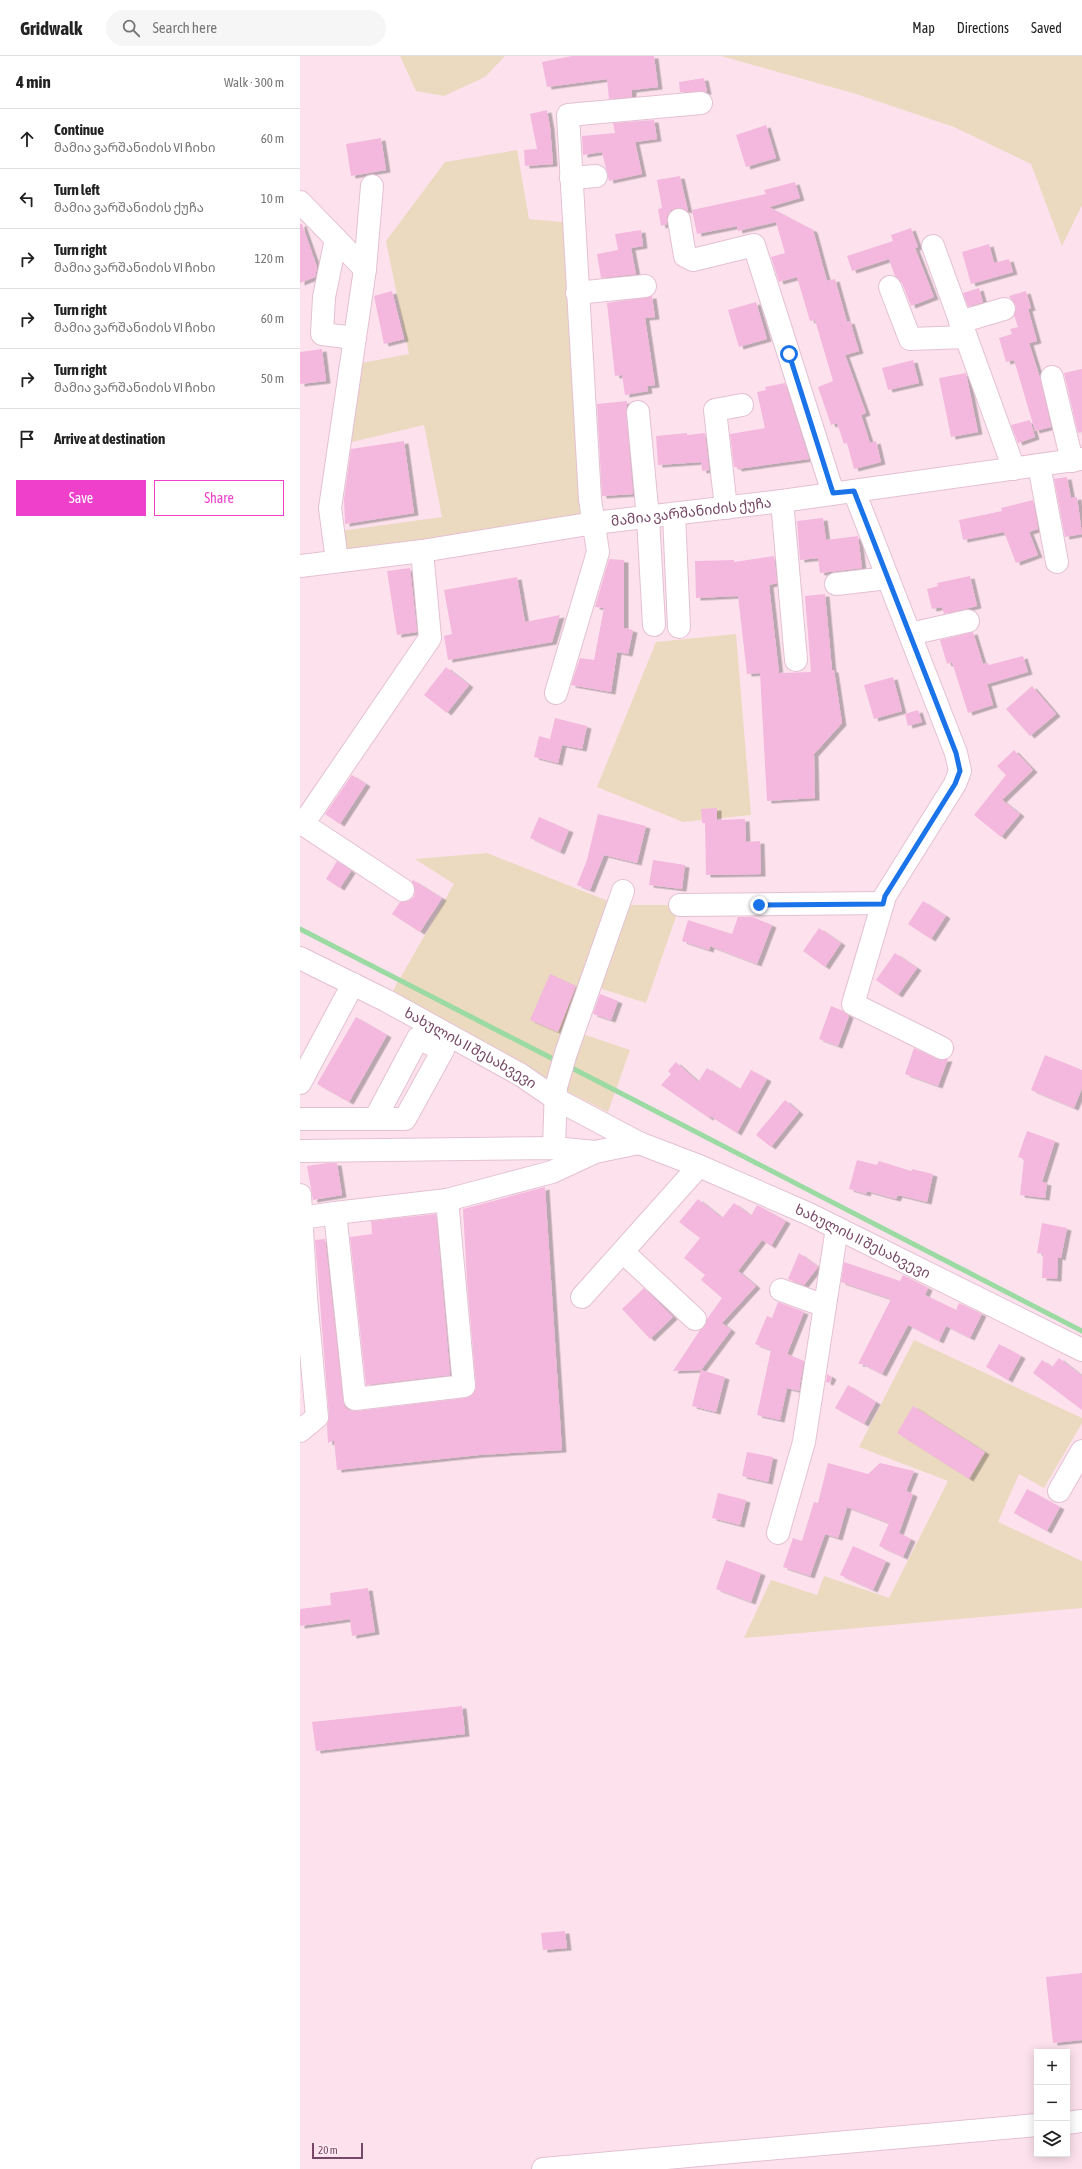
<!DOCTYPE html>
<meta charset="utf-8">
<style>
:root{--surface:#fff;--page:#f6f6f6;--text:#222;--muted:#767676;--line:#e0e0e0;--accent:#ee40cb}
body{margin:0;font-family:"Asap Condensed","Noto Sans Georgian",sans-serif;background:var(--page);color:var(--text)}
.controls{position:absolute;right:12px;bottom:12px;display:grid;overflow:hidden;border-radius:0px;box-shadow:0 2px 10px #0003}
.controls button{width:36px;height:36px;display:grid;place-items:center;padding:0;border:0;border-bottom:1px solid var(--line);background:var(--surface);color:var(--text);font:20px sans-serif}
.scale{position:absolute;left:12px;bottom:10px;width:51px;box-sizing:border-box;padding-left:4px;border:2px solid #764766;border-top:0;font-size:11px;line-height:14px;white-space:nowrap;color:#764766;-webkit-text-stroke:3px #ffe9f2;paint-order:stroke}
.stop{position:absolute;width:12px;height:12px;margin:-9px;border:3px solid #1a73e8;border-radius:50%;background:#fff}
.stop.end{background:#1a73e8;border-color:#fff;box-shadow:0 1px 4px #0008}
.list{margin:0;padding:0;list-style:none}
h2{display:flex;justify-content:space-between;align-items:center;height:52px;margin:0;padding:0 16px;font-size:17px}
h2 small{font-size:13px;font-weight:400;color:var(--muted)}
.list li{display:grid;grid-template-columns:26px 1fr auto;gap:12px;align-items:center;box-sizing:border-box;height:60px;padding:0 16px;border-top:1px solid var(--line)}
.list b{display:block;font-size:15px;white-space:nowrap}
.list p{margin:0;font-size:13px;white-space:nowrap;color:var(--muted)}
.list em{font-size:13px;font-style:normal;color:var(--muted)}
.actions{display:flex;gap:8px;padding:12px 16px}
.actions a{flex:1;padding:9px 0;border:1px solid var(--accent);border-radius:0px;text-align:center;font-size:14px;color:var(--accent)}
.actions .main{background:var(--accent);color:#fff}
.icon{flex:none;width:22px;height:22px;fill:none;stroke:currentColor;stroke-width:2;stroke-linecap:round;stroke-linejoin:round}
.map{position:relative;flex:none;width:782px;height:2113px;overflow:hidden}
header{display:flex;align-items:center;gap:24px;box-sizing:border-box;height:56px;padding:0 20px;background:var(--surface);border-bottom:1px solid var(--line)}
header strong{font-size:19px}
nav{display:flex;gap:22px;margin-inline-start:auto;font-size:14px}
.search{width:280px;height:36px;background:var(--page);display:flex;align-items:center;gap:10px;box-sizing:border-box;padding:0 14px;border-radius:22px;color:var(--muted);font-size:15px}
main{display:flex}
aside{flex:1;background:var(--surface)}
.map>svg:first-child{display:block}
</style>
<header>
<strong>Gridwalk</strong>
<div class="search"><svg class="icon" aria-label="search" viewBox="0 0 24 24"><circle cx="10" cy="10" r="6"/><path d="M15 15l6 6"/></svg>Search here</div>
<nav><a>Map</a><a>Directions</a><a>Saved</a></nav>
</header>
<main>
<aside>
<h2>4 min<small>Walk · 300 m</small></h2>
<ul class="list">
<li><svg class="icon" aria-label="ahead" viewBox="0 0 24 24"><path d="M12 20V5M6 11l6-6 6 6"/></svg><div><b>Continue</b><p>მამია ვარშანიძის VI ჩიხი</p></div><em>60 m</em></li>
<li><svg class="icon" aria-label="left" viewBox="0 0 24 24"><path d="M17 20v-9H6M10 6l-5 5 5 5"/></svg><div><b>Turn left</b><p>მამია ვარშანიძის ქუჩა</p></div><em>10 m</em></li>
<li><svg class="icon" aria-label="right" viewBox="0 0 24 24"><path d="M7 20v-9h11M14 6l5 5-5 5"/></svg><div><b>Turn right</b><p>მამია ვარშანიძის VI ჩიხი</p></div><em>120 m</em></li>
<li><svg class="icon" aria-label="right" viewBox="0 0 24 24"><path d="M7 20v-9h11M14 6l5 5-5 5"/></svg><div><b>Turn right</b><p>მამია ვარშანიძის VI ჩიხი</p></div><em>60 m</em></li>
<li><svg class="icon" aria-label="right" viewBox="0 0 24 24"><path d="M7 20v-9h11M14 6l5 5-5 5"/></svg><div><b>Turn right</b><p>მამია ვარშანიძის VI ჩიხი</p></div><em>50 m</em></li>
<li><svg class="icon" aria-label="arrive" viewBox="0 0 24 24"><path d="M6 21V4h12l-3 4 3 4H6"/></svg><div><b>Arrive at destination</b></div></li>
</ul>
<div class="actions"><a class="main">Save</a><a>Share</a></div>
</aside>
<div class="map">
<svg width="782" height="2113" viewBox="0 0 782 2113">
<defs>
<filter id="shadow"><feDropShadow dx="4.5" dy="2.5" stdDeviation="0" flood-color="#0004"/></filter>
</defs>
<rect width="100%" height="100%" fill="#fde2ed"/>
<path fill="#ebd9c0" d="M100,0H205L185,21L144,40L116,35Z
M421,0H782V149L762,190L731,108L654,71L556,38Z
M217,94L229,163L273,167L294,467L37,505L33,476L142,461L124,369L39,389L51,309L109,298L86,185L145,106Z
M436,578L451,759L383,766L297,731L356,586Z
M187,797L318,849H380L346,947L290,929L274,975L330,994L308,1056L87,945L154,828L115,803Z
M614,1284L782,1362V1367L744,1432L719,1418L698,1466L782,1505V1552L444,1582L471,1524L517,1539L524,1520L589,1542L648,1425L559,1391Z"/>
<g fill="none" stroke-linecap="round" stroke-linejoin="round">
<path stroke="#9bdaa3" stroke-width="5" d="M0,873L259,1006
M268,1010L782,1275"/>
</g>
<path fill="#f4b8de" filter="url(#shadow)" d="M272,0H354L358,31L332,34V41L309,43L307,23L247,31L242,6Z
M404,22L407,36H380L379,26Z
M247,54L250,71L253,108L225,110L224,94L237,93L230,58Z
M354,64L357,83L335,86L342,118L309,125L302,96L283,99L282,80L315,77L313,67Z
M466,69L476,102L446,111L436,79Z
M81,82L86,114L51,120L46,88Z
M380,120L388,155L377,152L371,154L367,160V168L361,170L358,153L362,152L357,124Z
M495,126L500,142L469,151L513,174L527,225L535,223L547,266L550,265L559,295L545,299L566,357L561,359L570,387L576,385L581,406L554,413L547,387L544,388L537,367L531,369L518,331L533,325L515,264L510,265L497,221L479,226L471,201L485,197L476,166L438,175L437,170L397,178L392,154L466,138L464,134Z
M0,168H2L17,211L15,221L0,227Z
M611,172L618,191L615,192L634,241L611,250L602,227L595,220L589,203L552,215L547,200L593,185L591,179Z
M341,174L343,190L331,192L336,218L301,222L297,198L318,194L315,178Z
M689,188L694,207L709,203L713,216L671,228L662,196Z
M679,232L683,246L668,251L663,237Z
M92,235L104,283L84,288L74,240Z
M726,235L731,252L728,253L737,285L729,287L740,322L751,371L735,375L714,304L706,306L699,282L712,278L710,273L718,271L714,259L716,250L709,240Z
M352,240L355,261L345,262L355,329L347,330L348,335L325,339L322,319L315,320L307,247Z
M456,246L467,283L439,291L428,254Z
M22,293L26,325L0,328V296Z
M613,304L619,327L588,334L582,312Z
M782,313V376L778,377L764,317Z
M666,317L678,376L651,381L639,322Z
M485,327L509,403L437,413V411H434L430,378L465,372L457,336L466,334L465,331Z
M327,345L326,357L333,438L302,440L297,348Z
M730,364L735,381L718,387L711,369Z
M387,377V379L405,377L409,414L402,415L401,406L358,409L356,380Z
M104,385L114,457L45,468L44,443L51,393Z
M767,421L771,442L777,441L782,478L765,481L754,423Z
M733,444L738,473L729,476L738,499L716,507L704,476L663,484L659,464L702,455L701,452Z
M523,462L526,484L558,480L562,512L520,517L518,502L500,504L497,465Z
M474,500L477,527L469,529L479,617L511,616L505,540L525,538L532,614H534L542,667L514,698L515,742L467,745L460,617L447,618L438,540L396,542L395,505L434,504V506Z
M309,503L324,504V572L333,574L328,598L317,596L311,636L271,629L280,602L294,604L304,552L295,551Z
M110,512L117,576L97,579L87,515Z
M670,520L677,550L644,558L642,551L632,553L627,533L638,530L637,527Z
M217,521L225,566L260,559L252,586L148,604L144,580L152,578L144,534Z
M673,576L683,608L688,607L689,609L723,600L728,616L687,628L693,649L668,657L652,606L647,608L640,584Z
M146,611L169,629L147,657L124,639Z
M593,621L602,655L574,663L564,629Z
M732,630L756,658L730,680L706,653Z
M618,654L622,666L608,670L605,658Z
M255,662L287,670L282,693L262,689L258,707L234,701L239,680L250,683Z
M714,694L733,714L702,744L720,758L701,781L674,759L706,719L697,710Z
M52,719L66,728L40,768L25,758Z
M417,752V764L445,763L446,786L460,785L461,818L406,819L405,767H402L401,753Z
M298,758L346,770L337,807L304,799L290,834L277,829L287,804Z
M239,761L269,774L260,796L230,782Z
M353,804L385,809L382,833L349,829Z
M37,805L51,815L40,832L26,823Z
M113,824L142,842L120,876L92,858L100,846L108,845L114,841L115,834L112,826Z
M623,845L646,860L631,883L608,868Z
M438,861H452L472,869L457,908L410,890L409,894L382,885L388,864L432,878Z
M519,872L541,887L525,911L503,895Z
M595,897L617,912L598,939L576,924Z
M250,918L276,930L258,976L230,964Z
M300,938L318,945L311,964L293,958Z
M531,950L543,955L549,960L538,990L519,983Z
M56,961L87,979L49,1046L17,1028Z
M614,992L637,1003H648L638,1030L605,1018Z
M745,999L782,1014V1032L774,1052L731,1034Z
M376,1006L398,1026L407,1012L440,1033L451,1014L467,1023L437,1077L410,1060L409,1062L361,1029L371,1018L368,1015Z
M485,1044L499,1056L471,1091L456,1079Z
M727,1075L755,1085L742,1126L747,1127L745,1142L720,1139L724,1103L718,1101Z
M557,1104L577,1109L579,1105L611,1115L612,1113L633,1118L627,1146L598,1139L596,1143L567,1135L566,1138L549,1133Z
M28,1107H37L42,1139L13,1144L7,1110Z
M245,1131L262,1394L179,1399L37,1414L34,1384L28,1387L27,1369L29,1360L15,1184L25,1183L43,1344L45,1351L50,1355H56L165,1342L175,1335L176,1329L167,1225L163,1153Z
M398,1143L422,1162L434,1147L451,1160L457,1149L486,1165L471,1190L462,1184L438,1215L456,1230L422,1267L431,1274L401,1314L373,1315L400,1274L404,1271L407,1263L422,1242L401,1224L405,1219L384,1202L400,1182L379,1166Z
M136,1158L150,1319L66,1329L50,1181L72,1178L71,1165Z
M742,1167L767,1172L761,1202L758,1201L757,1223L742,1222L743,1198L737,1197Z
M499,1197L518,1211L504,1229L488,1223Z
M544,1206L600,1225L603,1219L628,1232L625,1239L656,1254L659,1247L682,1258L670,1282L646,1270L639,1285L608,1269L582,1318L562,1308H558L591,1243L541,1226Z
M344,1232L373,1261L350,1283L322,1253Z
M478,1246L504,1256L487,1298L504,1305L500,1327L499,1335L487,1332L480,1364L457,1359L471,1294L455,1288L467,1260L472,1262Z
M699,1288L721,1300L708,1324L686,1311Z
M759,1302L782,1320V1354L733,1317L742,1304L752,1311Z
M401,1314L425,1321L416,1356L392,1350Z
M527,1318L532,1321L529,1327L526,1326Z
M548,1329L576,1346L564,1368L535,1352Z
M613,1350L685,1396L669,1423L597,1377Z
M447,1396L473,1401L468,1426L442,1420Z
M528,1407L568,1418L580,1407L614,1415L606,1435L613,1438L599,1477L611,1483L603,1501L579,1490L589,1467L547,1451L538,1482L525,1478L510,1520L483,1511L493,1482L502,1485L514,1446L518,1447Z
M727,1433L760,1451L747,1475L714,1457Z
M418,1437L446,1444L440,1469L412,1462Z
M553,1490L586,1505L573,1534L540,1519Z
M426,1504L461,1517L451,1546L416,1533Z
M68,1532L75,1576L52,1580L50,1563L0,1570V1553L31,1549L30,1537Z
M162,1650L165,1678L16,1695L12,1666Z
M265,1875L267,1892L243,1894L241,1877Z
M782,1917V1984L753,1987L746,1921Z"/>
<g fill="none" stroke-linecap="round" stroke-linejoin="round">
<defs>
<g id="minor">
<path d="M271,122L296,120"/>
<path d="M0,146L65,213"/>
<path d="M379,164L385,200L393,204L454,189L533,437"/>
<path d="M36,183L24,241L22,278L55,282"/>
<path d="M633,190L714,413"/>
<path d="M590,231L610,283L666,281"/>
<path d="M277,237L345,230"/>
<path d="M660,266L704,253"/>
<path d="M752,321L772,405"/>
<path d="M338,356L348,462L354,569"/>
<path d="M739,409L757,506"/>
<path d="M554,435L656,697L660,715L655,728L585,840L553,948L642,992"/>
<path d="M482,445L496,604"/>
<path d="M426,452L415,354L442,349"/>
<path d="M374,459L379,571"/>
<path d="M37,505L30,452L65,213L72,130"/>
<path id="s1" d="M0,510L122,495L294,467L482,445L782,403"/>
<path d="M536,528L588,522"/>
<path d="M610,578L668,565"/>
<path d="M256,637L298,496L290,443L268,59L401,47"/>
<path d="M103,834L3,768L130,582L122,495"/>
<path d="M380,849L583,847"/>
<path id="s2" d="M0,902L87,945L221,1019L256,1043L339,1087L399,1110L509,1158L782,1294"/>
<path d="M0,1027L53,928"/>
<path d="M0,1063H105L143,994L118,982L75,1063"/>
<path d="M254,1092L256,1031L266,997L323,835"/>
<path d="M0,1095L254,1092L295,1096L339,1087"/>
<path d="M0,1139L6,1242L17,1361L0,1375"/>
<path d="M35,1157L147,1144"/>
<path d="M2,1162L35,1157L55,1343L164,1330L147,1144L252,1116L295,1096"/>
<path d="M323,1196L395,1263"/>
<path d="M481,1234L525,1250"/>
<path d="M282,1241L399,1110"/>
<path d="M759,1435L782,1395"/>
<path d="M478,1477L504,1386L537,1172"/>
<path d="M767,2067L782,2065"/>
<path d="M243,2113L737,2069"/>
</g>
</defs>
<use href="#minor" stroke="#e4c0d3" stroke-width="24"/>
<use href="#minor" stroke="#fff" stroke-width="22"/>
</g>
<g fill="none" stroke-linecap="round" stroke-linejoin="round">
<path stroke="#1a73e8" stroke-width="5" d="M459,849L583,848L585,840L655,728L660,715L656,697L554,435L533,437L489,298"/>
</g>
<g text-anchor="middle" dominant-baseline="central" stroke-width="3" stroke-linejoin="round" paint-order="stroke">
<g font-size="14" fill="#764766" stroke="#ffe9f2">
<text stroke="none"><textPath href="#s1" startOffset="395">მამია ვარშანიძის ქუჩა</textPath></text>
<text stroke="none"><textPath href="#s2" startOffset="193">ხახულის II შესახვევი</textPath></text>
<text stroke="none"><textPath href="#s2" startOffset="631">ხახულის II შესახვევი</textPath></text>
</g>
</g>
</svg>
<div class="controls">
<button>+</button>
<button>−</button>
<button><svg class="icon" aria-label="layers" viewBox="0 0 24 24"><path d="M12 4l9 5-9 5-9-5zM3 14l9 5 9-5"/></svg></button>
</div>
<div class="scale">20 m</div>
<div class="stop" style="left:489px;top:298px"></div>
<div class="stop end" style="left:459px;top:849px"></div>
</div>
</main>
